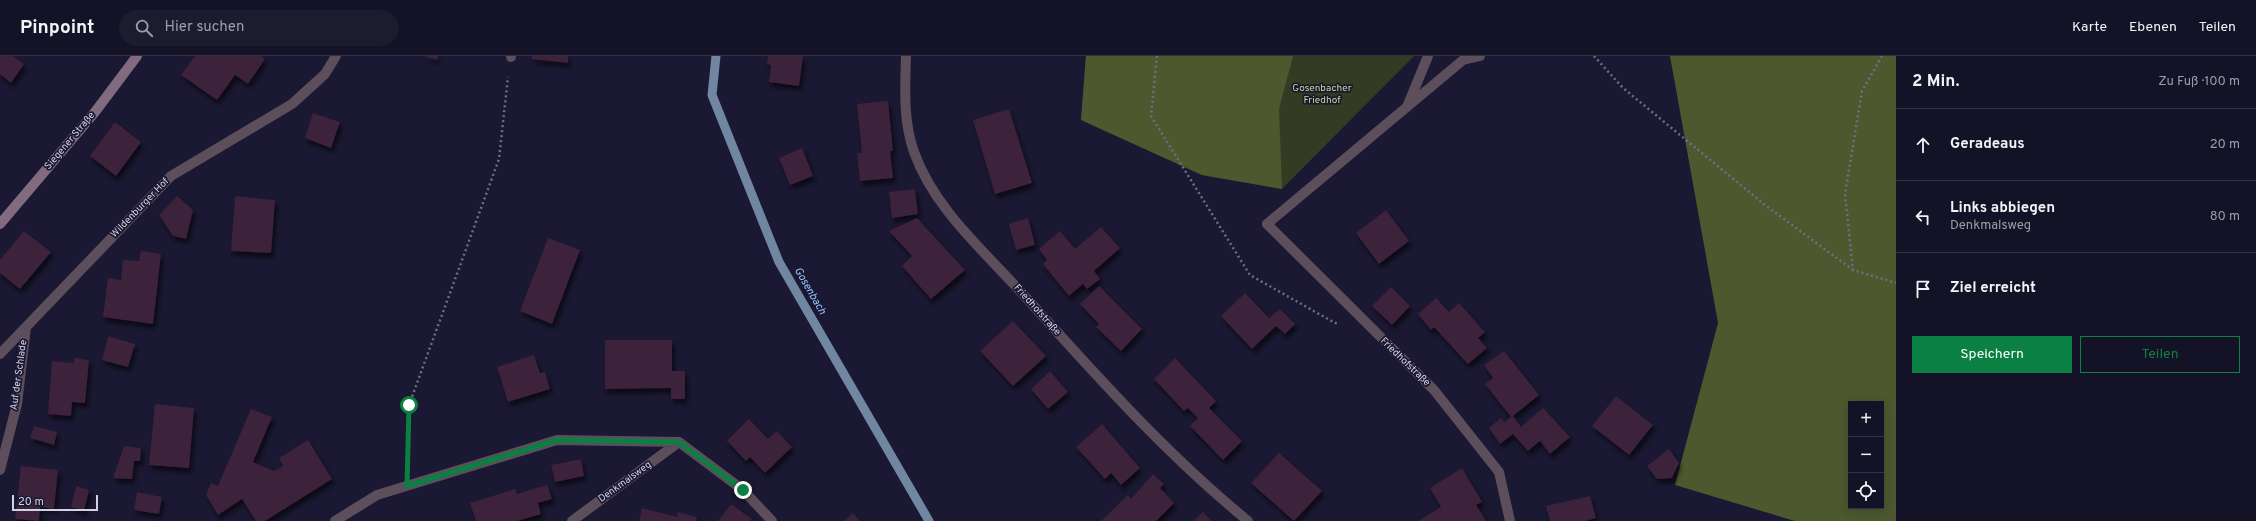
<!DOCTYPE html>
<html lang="de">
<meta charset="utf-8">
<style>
:root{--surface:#141226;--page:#1d1b2e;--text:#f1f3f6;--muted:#9d9ea7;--line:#333243;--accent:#0b8043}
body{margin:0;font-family:Overpass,sans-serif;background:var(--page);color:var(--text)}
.controls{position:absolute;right:12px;bottom:12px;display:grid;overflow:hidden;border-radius:0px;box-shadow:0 2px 10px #0003}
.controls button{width:36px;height:36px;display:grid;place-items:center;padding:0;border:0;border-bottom:1px solid var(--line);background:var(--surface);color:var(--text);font:20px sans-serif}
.scale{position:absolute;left:12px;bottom:10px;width:86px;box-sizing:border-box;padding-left:4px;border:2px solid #d3d3e5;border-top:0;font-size:11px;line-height:14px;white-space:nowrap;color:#d3d3e5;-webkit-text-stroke:3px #1a1832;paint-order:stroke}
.stop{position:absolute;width:12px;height:12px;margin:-9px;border:3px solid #0b8043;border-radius:50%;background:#fff}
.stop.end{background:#0b8043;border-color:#fff;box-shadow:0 1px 4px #0008}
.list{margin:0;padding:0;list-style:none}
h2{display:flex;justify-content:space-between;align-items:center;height:52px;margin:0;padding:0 16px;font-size:17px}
h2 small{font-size:13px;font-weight:400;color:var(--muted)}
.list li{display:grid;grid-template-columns:26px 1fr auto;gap:12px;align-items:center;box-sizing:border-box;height:72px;padding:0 16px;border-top:1px solid var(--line)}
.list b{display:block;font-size:15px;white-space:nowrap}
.list p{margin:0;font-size:13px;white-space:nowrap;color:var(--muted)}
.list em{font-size:13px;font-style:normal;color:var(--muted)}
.actions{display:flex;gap:8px;padding:12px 16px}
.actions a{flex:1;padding:9px 0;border:1px solid var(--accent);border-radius:0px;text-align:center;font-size:14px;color:var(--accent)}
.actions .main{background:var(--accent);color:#fff}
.icon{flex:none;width:22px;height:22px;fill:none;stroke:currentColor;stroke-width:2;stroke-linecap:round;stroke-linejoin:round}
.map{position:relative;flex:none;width:1896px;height:465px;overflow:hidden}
header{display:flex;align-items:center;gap:24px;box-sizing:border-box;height:56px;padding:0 20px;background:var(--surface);border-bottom:1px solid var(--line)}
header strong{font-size:19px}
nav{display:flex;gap:22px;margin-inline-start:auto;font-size:14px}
.search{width:280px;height:36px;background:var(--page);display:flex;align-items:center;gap:10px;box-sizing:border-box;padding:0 14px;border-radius:22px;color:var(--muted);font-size:15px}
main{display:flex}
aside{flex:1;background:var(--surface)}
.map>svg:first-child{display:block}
</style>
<header>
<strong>Pinpoint</strong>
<div class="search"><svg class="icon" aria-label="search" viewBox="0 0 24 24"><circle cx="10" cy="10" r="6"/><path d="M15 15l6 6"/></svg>Hier suchen</div>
<nav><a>Karte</a><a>Ebenen</a><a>Teilen</a></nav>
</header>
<main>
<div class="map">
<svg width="1896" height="465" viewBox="0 0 1896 465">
<defs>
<filter id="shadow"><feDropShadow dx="2.5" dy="4.5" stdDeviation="2" flood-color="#0009"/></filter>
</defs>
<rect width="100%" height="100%" fill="#1a1832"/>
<path fill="#353b23" d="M1086,0H1414L1282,133L1202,119L1081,64Z"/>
<path fill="#4d582f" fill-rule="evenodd" d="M1086,0H1293L1279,53L1282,133L1202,119L1081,64Z
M1670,0H1896V465H1795L1675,429L1718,267ZM1851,348H1881V450H1851Z"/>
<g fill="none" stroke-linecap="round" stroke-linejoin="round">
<path stroke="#7086a1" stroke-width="9" d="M716,0L712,39L779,206L929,465"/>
</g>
<path fill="#3e203b" filter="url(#shadow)" d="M0,0H13L24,8L11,27L0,18Z
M195,0H261L265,3L248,28L235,19L217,44L181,19Z
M423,0H438L437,4Z
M532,0H568V7L532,3Z
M768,0H803L799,30L769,26L771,9L767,8Z
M888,45L893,95H890L893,122L860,125L857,97H862L857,48Z
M1009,53L1032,127L995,138L973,64Z
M313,57L340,66L331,92L305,82Z
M115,66L141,86L116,120L90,100Z
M802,92L813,120L790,129L779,102Z
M915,133L918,158L892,162L889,136Z
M177,140L193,154L186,183L173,180L159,159Z
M235,140L275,144L271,197L231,195Z
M1386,154L1409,185L1379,208L1356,177Z
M917,162L965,214L931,243L902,210L912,200L889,175Z
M1028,162L1035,189L1016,194L1009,168Z
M1101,171L1120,192L1094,215L1100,223L1087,233L1083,228L1069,240L1043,208L1047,204L1039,193L1060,175L1075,193Z
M24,175L51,196L20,233L0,217V204Z
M548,182L580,194L552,268L520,255Z
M141,195L161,198L153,268L103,261L108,222L121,224L123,204L139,205Z
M1099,230L1142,273L1121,295L1096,271L1099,268L1080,248Z
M1391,231L1410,250L1392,269L1372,250Z
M1245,237L1269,262L1280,253L1295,268L1285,278L1276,270L1252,293L1221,260Z
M1436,242L1449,256L1459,247L1485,276L1478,282L1487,292L1468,308L1434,271L1431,274L1418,258Z
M1013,265L1046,300L1013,330L980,295Z
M108,280L135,288L128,311L102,304Z
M605,284H672V315H685V343H671V332L605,333Z
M1504,295L1539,339L1513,360L1521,371L1543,352L1570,381L1550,398L1540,385L1528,395L1513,378L1500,388L1489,372L1501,362L1504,366L1511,361L1485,328L1493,322L1484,309Z
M534,299L540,317L545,316L550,333L508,346L497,311Z
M74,302L89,304L85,347L72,346L71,360L48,358L52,305L74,307Z
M1175,302L1216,345L1209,352L1242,385L1223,404L1190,370L1198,362L1188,352L1184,355L1154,323Z
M1050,315L1068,336L1048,353L1031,333Z
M1616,340L1653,369L1629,399L1592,370Z
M155,348L194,352L189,412L149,409Z
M251,353L272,361L253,406L274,415L283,410L279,402L308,384L332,423L265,465H256L242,443L218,459L206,439L211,427L218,430Z
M749,363L768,383L777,375L792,391L765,417L750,401L746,405L727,385Z
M1102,368L1140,412L1121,429L1111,417L1105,423L1076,391Z
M34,370L57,376L54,389L30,382Z
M124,390L141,392L140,405H134L132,423L113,422Z
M1669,393L1679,407L1672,422L1657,423L1647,410Z
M1279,397L1322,435L1294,465L1251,427Z
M581,403L584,420L555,426L551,409Z
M21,410L58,414L54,453L40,451L39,465L15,463Z
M1462,412L1482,446L1476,449L1486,465H1418L1441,451L1430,432Z
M1153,418L1164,428L1160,432L1174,447L1156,465H1101L1128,439L1131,443Z
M547,429L552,443L538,447L541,458L517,465H476L470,447L515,433L517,438Z
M76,430L89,434L84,455L71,451Z
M137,436L162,441L159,458L134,454Z
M1590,440L1596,462L1585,465H1550L1546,450Z
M731,448L752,463L750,465H718Z
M642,452L677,461L678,456L697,461L696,465H639Z
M1203,456L1212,465H1193Z
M853,457L860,465H844Z"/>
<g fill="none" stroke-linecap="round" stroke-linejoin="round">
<path stroke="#6f6e84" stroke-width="2.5" stroke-dasharray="2 3" stroke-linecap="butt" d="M1157,0L1151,60L1250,219L1335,267H1339
M1594,0L1623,32L1765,149L1853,214
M1882,0L1862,35L1845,138L1853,214L1896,227
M408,410L409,349L499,103L508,21"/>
<path stroke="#5d4e5b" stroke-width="10" d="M1407,51L1428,0
M1267,168L1463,4L1480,0"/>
<path stroke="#5d4e5b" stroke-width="10" d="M906,0C905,32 903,65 914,96C934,152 982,193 1021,236C1093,316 1165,397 1248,465
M511,1V0
M1267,168L1434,334L1499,416L1510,465
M0,298L171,120L292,48L325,18L336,0
M0,414L17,348L26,271
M335,465L377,439L557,384L679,386L743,434L772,465
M572,465L679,386"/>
<path stroke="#826a7f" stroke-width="10" d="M0,168L95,56L137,0"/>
</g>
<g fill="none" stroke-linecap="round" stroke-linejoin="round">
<path stroke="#0b8043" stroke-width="5" d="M409,349L407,430L557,384L679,386L743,434"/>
</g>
<g text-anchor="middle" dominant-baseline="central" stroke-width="3.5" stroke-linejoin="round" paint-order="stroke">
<g font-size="10" fill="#c7da95" stroke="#1a1832">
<text x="1322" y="32">Gosenbacher<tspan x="1322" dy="12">Friedhof</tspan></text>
</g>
<g font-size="10" fill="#d3d3e5" stroke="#1a1832">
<text transform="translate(70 85) rotate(-50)">Siegener Straße</text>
<text transform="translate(140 152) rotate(-46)">Wildenburger Hof</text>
<text transform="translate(1037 254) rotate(48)">Friedhofstraße</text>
<text transform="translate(1405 306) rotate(44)">Friedhofstraße</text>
<text transform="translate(19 319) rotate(-82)">Auf der Schlade</text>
<text transform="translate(625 426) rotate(-36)">Denkmalsweg</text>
</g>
<g font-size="11" font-style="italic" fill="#94c7fc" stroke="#1a1832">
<text transform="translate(810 235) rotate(60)">Gosenbach</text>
</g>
</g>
</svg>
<div class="controls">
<button>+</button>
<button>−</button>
<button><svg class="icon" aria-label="locate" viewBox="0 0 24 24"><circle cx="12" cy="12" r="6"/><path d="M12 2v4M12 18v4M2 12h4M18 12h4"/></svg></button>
</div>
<div class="scale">20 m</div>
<div class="stop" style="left:409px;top:349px"></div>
<div class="stop end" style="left:743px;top:434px"></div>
</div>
<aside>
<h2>2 Min.<small>Zu Fuß · 100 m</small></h2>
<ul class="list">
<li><svg class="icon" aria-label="ahead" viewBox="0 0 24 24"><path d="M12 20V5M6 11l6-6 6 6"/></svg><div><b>Geradeaus</b></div><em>20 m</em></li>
<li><svg class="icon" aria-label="left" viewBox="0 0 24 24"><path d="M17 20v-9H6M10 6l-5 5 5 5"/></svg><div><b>Links abbiegen</b><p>Denkmalsweg</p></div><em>80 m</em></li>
<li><svg class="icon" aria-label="arrive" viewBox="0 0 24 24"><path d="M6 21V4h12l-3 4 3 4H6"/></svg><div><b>Ziel erreicht</b></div></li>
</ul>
<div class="actions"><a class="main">Speichern</a><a>Teilen</a></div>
</aside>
</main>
